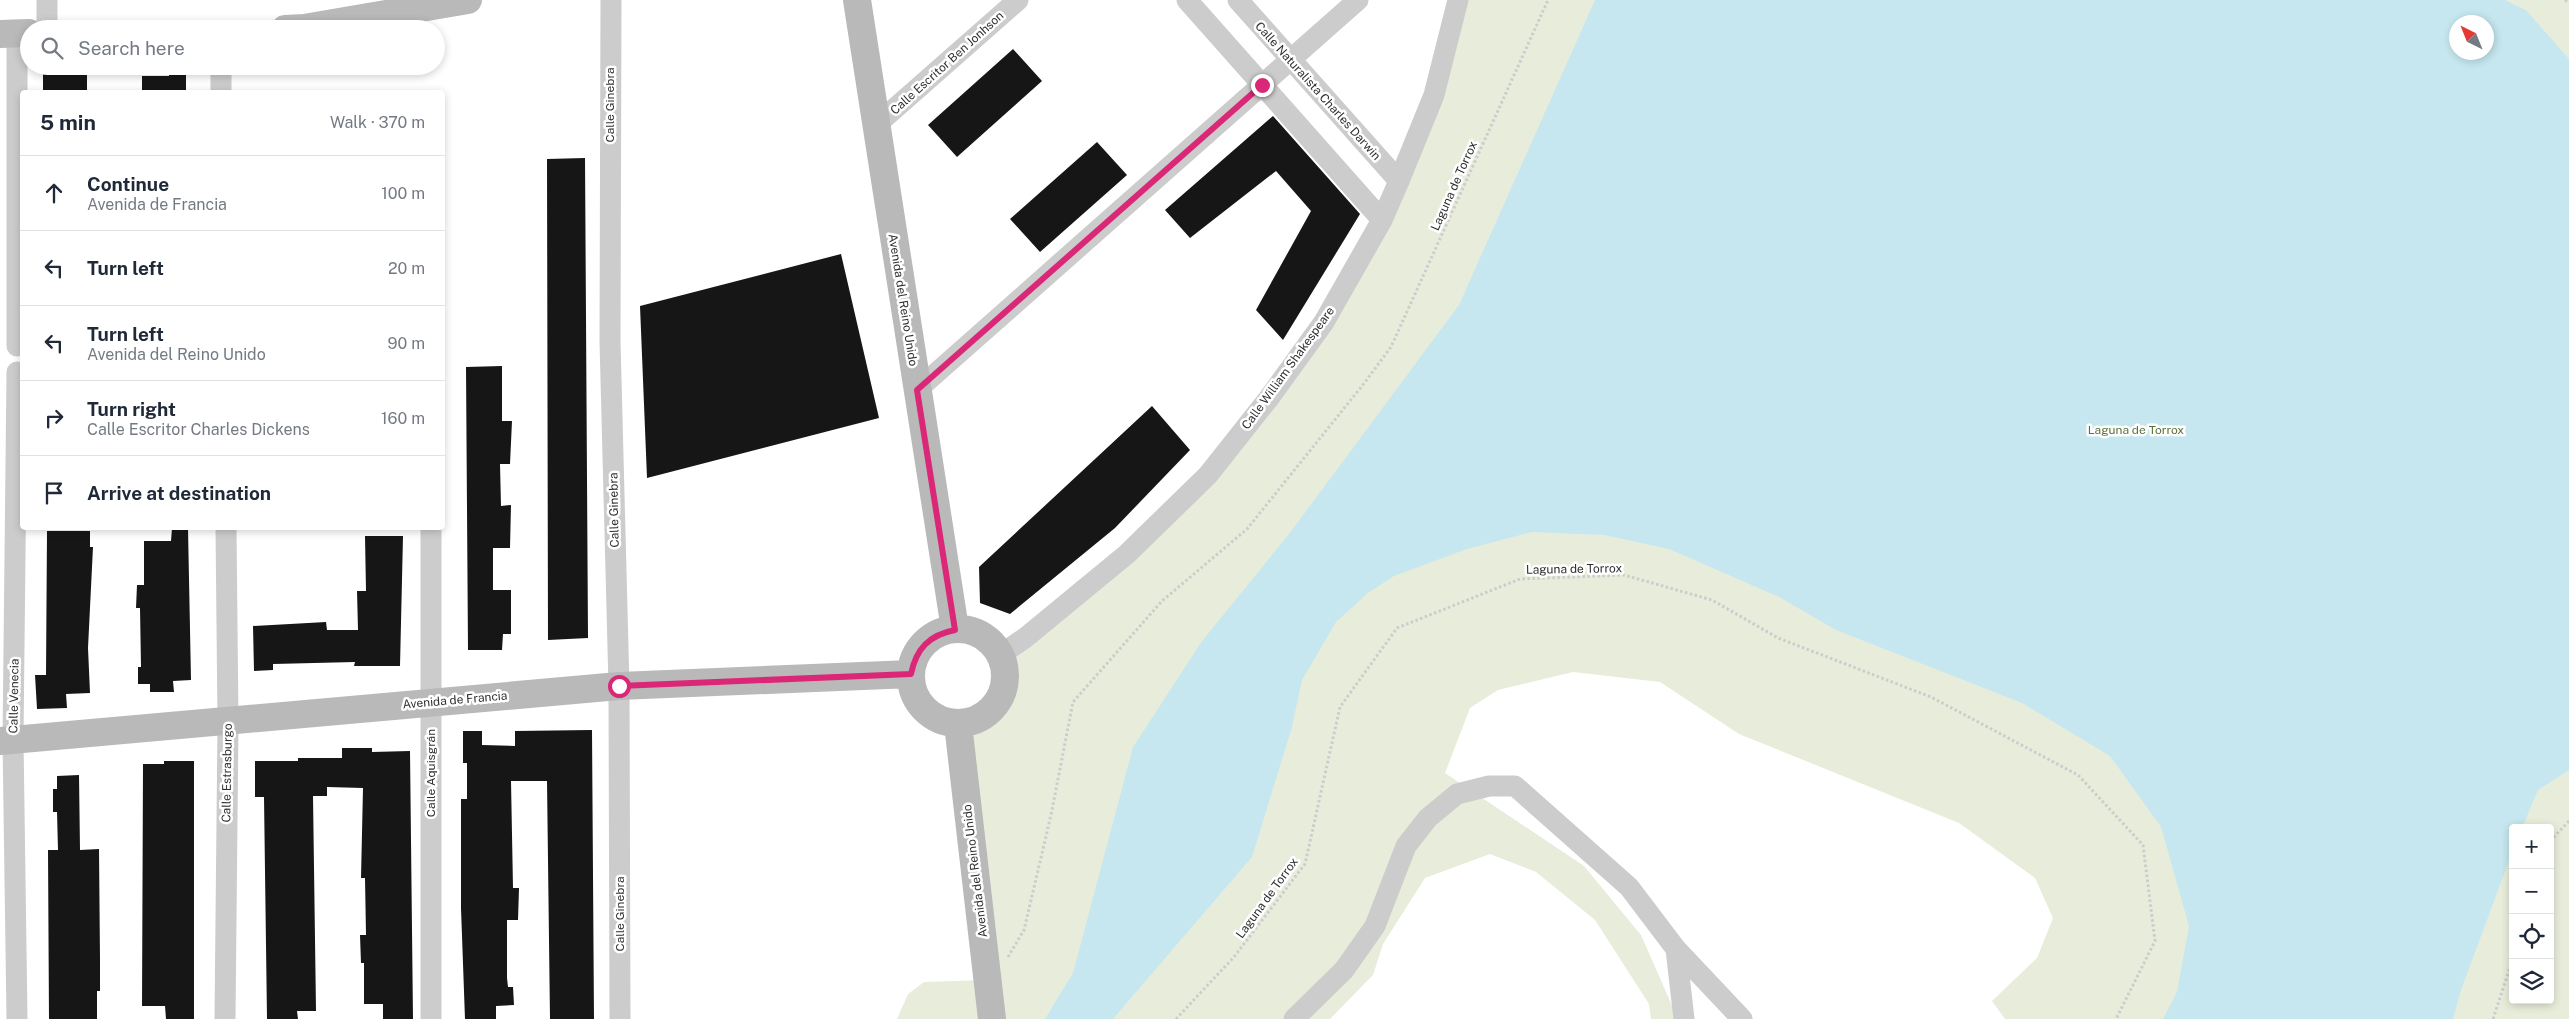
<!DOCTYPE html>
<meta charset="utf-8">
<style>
:root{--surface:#fff;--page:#f2f2f3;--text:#1f2937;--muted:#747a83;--line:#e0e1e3}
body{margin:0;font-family:"Public Sans",sans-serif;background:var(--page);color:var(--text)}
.controls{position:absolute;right:15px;bottom:15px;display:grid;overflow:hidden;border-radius:5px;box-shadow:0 2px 8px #0003}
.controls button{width:45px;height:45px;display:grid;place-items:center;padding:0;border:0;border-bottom:1px solid var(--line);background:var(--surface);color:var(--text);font:25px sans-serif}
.compass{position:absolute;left:2449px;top:15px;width:45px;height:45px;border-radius:50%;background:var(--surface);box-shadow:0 2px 8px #0003;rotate:317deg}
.stop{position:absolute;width:15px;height:15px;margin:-11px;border:4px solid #db2777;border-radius:50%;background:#fff}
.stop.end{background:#db2777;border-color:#fff;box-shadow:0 1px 5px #0008}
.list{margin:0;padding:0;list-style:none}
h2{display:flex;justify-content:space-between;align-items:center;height:65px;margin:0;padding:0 20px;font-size:21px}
h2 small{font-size:16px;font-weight:400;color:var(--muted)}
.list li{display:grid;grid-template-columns:32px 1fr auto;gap:15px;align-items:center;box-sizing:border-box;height:75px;padding:0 20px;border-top:1px solid var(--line)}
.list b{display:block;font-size:19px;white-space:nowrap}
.list p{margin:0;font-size:16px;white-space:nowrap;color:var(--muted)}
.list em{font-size:16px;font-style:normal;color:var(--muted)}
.icon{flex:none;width:28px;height:28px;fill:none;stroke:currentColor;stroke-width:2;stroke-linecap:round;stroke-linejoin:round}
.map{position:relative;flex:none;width:2569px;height:1019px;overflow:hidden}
.search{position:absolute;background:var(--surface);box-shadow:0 2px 8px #0003;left:20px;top:20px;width:425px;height:55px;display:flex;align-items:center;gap:12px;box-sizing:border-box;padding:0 18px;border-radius:28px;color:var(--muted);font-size:19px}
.panel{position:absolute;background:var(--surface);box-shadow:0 2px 8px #0003;left:20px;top:90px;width:425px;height:440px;border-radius:5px}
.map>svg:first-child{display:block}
</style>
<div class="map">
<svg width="2569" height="1019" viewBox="0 0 2569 1019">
<rect width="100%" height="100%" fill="#fff"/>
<path fill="#e8eddb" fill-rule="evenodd" d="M1457,0H2569V1019H2005L1992,1001L2037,958L2053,918L2035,878L1959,823L1739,734L1660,682L1573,672L1498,690L1470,708L1445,773L1584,866L1641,935L1678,1019H1651L1649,1004L1595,920L1536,872L1490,854L1425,878L1383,944L1373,975L1330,1019H897L908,994L924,982L984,980L958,726C996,713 1002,688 1002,651L1207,473L1380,223ZM2456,22H2486V52H2456ZM2513,828H2550V1000H2513Z"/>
<path fill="#c6e7ef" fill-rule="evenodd" d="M1595,0H2505L2526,10L2569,59V770L2538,790L2522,828H2513V850L2461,990L2453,1019H2163L2177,992L2189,926L2161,827L2110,756L2022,703L1836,630L1779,597L1669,549L1604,535L1532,532L1467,549L1394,576L1368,593L1336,622L1302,680L1292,727L1252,857L1113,1019H1045L1073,973L1133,747L1202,641L1289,534L1459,305ZM2456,22H2486V52H2456Z"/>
<path fill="#161616" d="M1013,49L1042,81L957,157L928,125Z
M43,70H87V92H43Z
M169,71H186V92H142V76H169Z
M1273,116L1360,214L1283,340L1256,310L1311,211L1276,171L1190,238L1165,210Z
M1097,142L1127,175L1040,252L1010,219Z
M585,158L588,638L548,640L547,159Z
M841,254L879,418L647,478L640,306Z
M502,366V421H512L510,464H500L501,506L511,505L510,548H493V590H511V634H503L502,650H468L466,367Z
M1152,406L1190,450L1115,528L1010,614L980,603L979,567Z
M172,528H188L191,680L173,681L174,692H150V684H138V667H141L140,608H136L137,585H144V541H171Z
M47,531H90V547H93L88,648L90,693L66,694L67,708L37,709L35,675H46Z
M365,536H403L400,666H354L355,662L273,664V670L254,671L253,626L326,622L327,630H358L357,591H366Z
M592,730L594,1019H550L547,781H511L513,888H519L518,920H507V978L508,987H513L514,1005L496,1006V1019H465L461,908V799H467V763H463V731H482V745L515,746V731Z
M342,748H372V752L410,751L413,1019H383V1004H364V963H361L360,935H366L365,878H361L363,788L327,787V796H313L316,1011H297L298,1019H267L264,797H255V761H298V758H342Z
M164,761H194V1019H166L165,1006H142L143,764H164Z
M79,775L80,850L99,849L100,960V991H97V1019H49L48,850H58L57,812H53V789H57V776Z"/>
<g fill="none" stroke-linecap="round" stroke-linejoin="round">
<path stroke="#ccc" stroke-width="3" stroke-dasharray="2.5 2.5" stroke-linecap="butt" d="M2565,0L2569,3
M2550,841L2569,821
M1008,957L1024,930L1051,815L1073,702L1162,601L1247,529L1362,386L1391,347L1548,0
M1176,1019L1234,957L1305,864L1340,707L1397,628L1520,579L1624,575L1712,600L1778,638L1931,697L2078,775L2143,845L2155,941L2116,1019
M2493,1019L2513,958"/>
<path stroke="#ccc" stroke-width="21" d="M47,0V29
M611,0L610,341L619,686L620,1019
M1187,0L1382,220
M1238,0L1399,181
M221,66V92
M876,125L1018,0
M17,346V33
M917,390L1358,0
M1000,655L1025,638L1127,554L1208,475L1269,398L1324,322L1382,220L1399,181L1434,95L1458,0
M1676,949L1684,1019
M17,1019L13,739L17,372
M225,1019L228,722L226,528
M431,1019V528
M1294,1019L1344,970L1375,926L1406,846L1428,818L1457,794L1489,786H1515L1629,887L1676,949L1742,1019"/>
<path stroke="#b9b9b9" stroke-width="28" d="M857,0L955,629
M285,29L304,28L468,0
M0,34L29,33
M911 676a47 47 0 1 1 94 0a47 47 0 1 1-94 0Z
M958,724L992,1019
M0,741L619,686L911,674"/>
</g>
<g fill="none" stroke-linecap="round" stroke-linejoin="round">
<path stroke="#db2777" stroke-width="6" d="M619,686L911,674C916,649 929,635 955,630L917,390L1262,85"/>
</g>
<g text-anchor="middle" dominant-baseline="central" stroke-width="5" stroke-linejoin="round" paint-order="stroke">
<g font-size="12" fill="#2f2f2f" stroke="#fff">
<text transform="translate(947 63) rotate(-42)">Calle Escritor Ben Jonhson</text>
<text transform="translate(1318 91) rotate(48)">Calle Naturalista Charles Darwin</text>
<text transform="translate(610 105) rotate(-90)">Calle Ginebra</text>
<text transform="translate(1454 186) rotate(-66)">Laguna de Torrox</text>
<text transform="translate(903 300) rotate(81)">Avenida del Reino Unido</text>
<text transform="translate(1288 368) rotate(-54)">Calle William Shakespeare</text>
<text transform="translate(614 510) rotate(-91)">Calle Ginebra</text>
<text transform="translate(1574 569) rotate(-1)">Laguna de Torrox</text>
<text transform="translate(14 696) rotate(-89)">Calle Venecia</text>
<text transform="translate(455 700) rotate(-5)">Avenida de Francia</text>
<text transform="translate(227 773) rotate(-89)">Calle Estrasburgo</text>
<text transform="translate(431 773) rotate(-90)">Calle Aquisgrán</text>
<text transform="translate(975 871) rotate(-97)">Avenida del Reino Unido</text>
<text transform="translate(1267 898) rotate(-54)">Laguna de Torrox</text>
<text transform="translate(620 914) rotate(-90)">Calle Ginebra</text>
</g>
<g font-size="12" fill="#5c6f38" stroke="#fff">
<text x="2136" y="430">Laguna de Torrox</text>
</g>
</g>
</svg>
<div class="controls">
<button>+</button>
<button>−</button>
<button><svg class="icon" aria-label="locate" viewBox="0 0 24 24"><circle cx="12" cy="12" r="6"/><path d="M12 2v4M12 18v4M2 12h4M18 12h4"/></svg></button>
<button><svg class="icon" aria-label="layers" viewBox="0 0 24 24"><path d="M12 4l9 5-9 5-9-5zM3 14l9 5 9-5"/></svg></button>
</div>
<svg class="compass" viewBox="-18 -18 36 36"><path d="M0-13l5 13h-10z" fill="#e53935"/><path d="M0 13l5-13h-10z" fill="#747a83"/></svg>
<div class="stop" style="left:619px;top:686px"></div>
<div class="stop end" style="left:1262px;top:85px"></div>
<div class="search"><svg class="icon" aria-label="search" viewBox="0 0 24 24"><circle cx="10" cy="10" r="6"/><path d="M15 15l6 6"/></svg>Search here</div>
<section class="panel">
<h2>5 min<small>Walk · 370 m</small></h2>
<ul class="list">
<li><svg class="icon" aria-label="ahead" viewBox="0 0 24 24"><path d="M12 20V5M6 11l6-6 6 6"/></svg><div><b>Continue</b><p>Avenida de Francia</p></div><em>100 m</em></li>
<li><svg class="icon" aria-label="left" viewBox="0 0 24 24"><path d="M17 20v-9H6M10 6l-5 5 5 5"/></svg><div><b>Turn left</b></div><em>20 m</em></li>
<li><svg class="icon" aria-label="left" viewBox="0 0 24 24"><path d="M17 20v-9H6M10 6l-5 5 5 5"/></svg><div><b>Turn left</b><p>Avenida del Reino Unido</p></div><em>90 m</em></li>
<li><svg class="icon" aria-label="right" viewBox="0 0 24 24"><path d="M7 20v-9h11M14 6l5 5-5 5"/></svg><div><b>Turn right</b><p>Calle Escritor Charles Dickens</p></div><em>160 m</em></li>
<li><svg class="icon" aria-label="arrive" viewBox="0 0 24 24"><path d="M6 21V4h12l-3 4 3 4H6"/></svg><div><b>Arrive at destination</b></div></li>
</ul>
</section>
</div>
